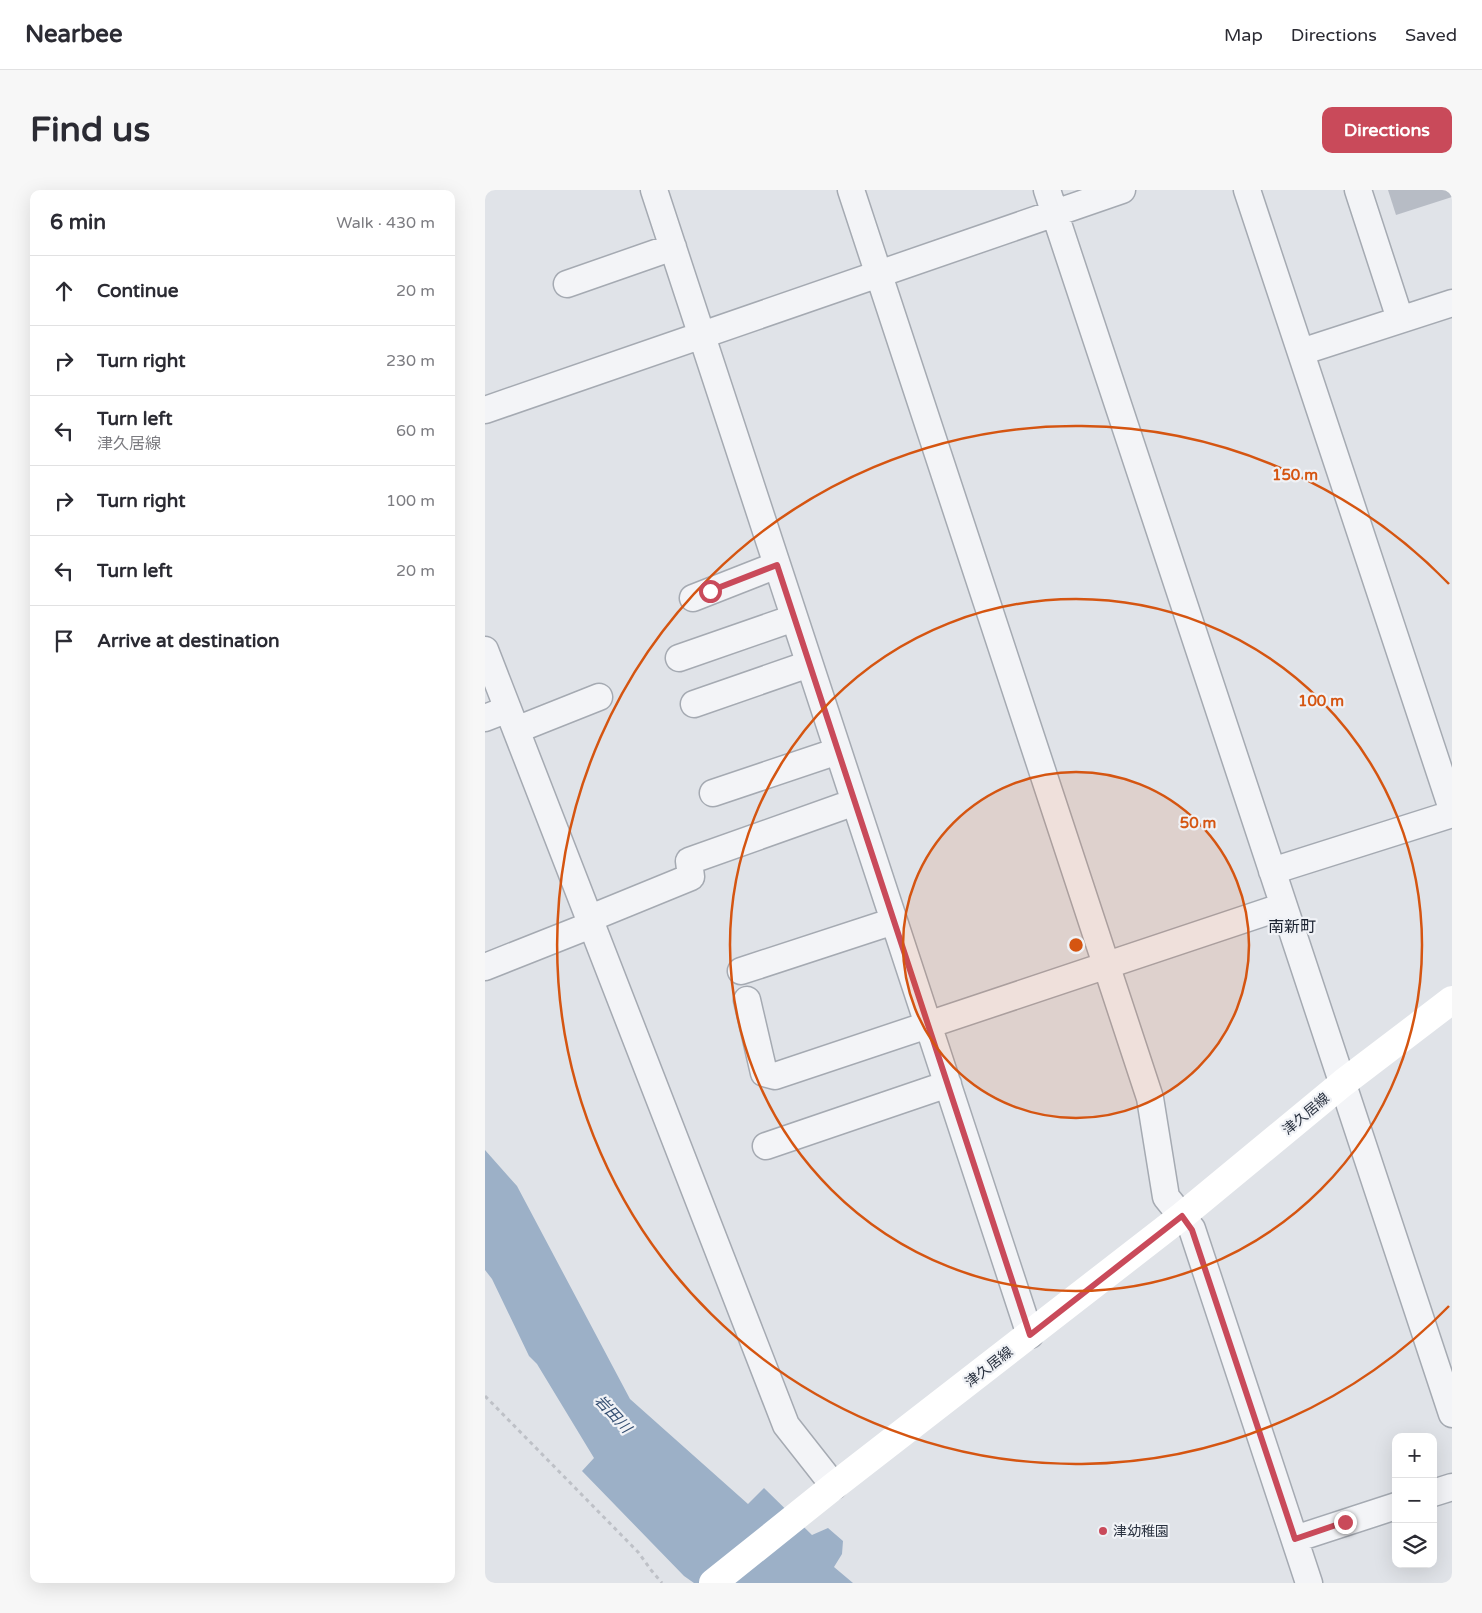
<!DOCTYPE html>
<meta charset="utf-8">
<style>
:root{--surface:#fff;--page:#f7f7f7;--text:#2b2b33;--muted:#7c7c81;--line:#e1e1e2;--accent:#c94a5a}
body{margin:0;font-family:"Varela Round","Noto Sans JP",sans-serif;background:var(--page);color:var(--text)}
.controls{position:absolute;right:15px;bottom:15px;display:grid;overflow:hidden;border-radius:10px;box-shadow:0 5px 20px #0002}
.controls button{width:45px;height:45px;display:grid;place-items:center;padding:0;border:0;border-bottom:1px solid var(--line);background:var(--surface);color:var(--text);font:25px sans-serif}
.stop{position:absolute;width:15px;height:15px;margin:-11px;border:4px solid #c94a5a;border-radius:50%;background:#fff}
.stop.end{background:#c94a5a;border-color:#fff;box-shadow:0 1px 5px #0008}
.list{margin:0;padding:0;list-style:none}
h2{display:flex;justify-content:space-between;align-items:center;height:65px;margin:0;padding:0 20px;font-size:21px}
h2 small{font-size:16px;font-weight:400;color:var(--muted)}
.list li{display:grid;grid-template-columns:32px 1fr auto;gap:15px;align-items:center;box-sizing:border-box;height:70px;padding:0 20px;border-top:1px solid var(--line)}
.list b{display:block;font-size:19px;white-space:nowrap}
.list p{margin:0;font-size:16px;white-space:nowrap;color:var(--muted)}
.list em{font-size:16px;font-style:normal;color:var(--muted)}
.icon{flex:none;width:28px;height:28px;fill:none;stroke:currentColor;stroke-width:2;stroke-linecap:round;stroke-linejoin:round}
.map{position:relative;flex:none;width:967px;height:1393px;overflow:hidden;border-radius:10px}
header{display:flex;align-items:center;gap:30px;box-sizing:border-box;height:70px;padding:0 25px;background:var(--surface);border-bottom:1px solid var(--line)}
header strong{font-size:24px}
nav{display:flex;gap:28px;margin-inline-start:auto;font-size:18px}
.intro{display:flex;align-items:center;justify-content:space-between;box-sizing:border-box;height:120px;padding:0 30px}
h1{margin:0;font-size:35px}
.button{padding:12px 22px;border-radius:10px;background:var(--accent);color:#fff;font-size:18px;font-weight:700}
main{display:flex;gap:30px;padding:0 30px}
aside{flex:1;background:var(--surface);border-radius:10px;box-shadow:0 5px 20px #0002}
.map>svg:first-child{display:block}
</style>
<header>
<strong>Nearbee</strong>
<nav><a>Map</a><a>Directions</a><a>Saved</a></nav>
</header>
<div class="intro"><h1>Find us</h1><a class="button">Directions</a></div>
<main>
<aside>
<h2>6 min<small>Walk · 430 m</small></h2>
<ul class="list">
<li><svg class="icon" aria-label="ahead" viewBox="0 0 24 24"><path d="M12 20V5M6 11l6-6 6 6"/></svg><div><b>Continue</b></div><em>20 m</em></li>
<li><svg class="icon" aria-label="right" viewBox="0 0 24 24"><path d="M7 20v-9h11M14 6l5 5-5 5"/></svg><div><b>Turn right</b></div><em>230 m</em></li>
<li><svg class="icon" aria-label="left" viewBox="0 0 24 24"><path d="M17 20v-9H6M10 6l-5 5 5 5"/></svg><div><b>Turn left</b><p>津久居線</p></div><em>60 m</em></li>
<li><svg class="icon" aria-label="right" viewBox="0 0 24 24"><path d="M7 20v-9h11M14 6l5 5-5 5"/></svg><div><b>Turn right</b></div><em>100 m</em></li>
<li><svg class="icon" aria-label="left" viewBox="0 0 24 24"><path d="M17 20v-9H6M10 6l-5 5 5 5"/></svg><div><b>Turn left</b></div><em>20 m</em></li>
<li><svg class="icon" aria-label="arrive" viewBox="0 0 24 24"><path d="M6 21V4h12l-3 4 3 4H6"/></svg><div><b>Arrive at destination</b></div></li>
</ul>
</aside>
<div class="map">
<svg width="967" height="1393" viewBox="0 0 967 1393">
<rect width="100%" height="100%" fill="#e0e3e8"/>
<path fill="#9cb0c7" d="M0,960L32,996L145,1209L263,1314L279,1298L327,1345L343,1338L358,1351L357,1364L349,1377L368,1393H209L199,1386L97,1281L109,1268L52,1174L44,1166L7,1089L0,1080Z"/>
<path fill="#b7bcc5" d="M903,0H967V7L911,25Z"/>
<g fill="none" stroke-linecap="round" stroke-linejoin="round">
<defs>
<path id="minor" d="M169,0L545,1145
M366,0L665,908L681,1007L707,1039L824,1393
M562,0L967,1224
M762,0L967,619
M873,0L915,129
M82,94L188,57
M816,162L967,113
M0,220L637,0
M208,408L292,375
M0,460L301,1235L349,1296
M194,468L309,428
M209,514L324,474
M0,528L23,519
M31,540L114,507
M228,603L353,561
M787,681L967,624
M0,777L106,735L113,725L206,687L204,671L370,612
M256,781L409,731
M262,810L279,883L290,886L799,716
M281,956L463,894
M948,1303L967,1297
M810,1349L911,1316"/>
</defs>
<use href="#minor" stroke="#a5aab2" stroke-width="29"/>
<path stroke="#bec1c7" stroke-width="3" stroke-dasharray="4 4" stroke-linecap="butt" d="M0,1206L153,1362L166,1380L177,1393"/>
<use href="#minor" stroke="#f3f4f7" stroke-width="26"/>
<path stroke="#fff" stroke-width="28" d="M228,1393L349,1296L697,1026L858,893L967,810"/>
</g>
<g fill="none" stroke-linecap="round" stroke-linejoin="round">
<path stroke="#c94a5a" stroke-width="6" d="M225,401L292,375L545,1145L697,1026L707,1040L810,1349L860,1332"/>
</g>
<circle cx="591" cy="755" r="173" fill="#d55511" fill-opacity=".12"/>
<g fill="none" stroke="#d55511" stroke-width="2.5">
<circle cx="591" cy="755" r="173"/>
<circle cx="591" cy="755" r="346"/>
<path d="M964 1116A519 519 0 1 1 964 394"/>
</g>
<circle fill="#c94a5a" stroke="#f0f2f6" stroke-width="2" cx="618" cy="1341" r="5"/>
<g text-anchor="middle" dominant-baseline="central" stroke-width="4.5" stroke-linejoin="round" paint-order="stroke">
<g font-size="14" fill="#29313f" stroke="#f0f2f6">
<text transform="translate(821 924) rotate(-40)">津久居線</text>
<text transform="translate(504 1177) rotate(-38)">津久居線</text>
</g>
<g font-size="14" fill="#29313f" stroke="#f0f2f6" text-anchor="start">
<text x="628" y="1341">津幼稚園</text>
</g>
<g font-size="15" font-style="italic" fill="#354f72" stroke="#f0f2f6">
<text transform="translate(128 1224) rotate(47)">岩田川</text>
</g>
<g font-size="16" fill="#1b2230" stroke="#f0f2f6">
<text x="807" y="737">南新町</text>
</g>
</g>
<circle cx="591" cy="755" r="8" fill="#d55511" stroke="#f0f2f6" stroke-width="2.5"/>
<g font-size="15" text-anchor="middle" font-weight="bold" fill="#d55511" stroke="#f0f2f6" stroke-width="4.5" stroke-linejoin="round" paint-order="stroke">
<text x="810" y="290">150 m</text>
<text x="836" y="516">100 m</text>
<text x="713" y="638">50 m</text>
</g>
</svg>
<div class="controls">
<button>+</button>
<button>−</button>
<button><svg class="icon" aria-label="layers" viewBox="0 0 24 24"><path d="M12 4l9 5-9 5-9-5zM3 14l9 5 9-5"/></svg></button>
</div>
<div class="stop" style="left:225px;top:401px"></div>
<div class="stop end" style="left:860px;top:1332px"></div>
</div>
</main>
